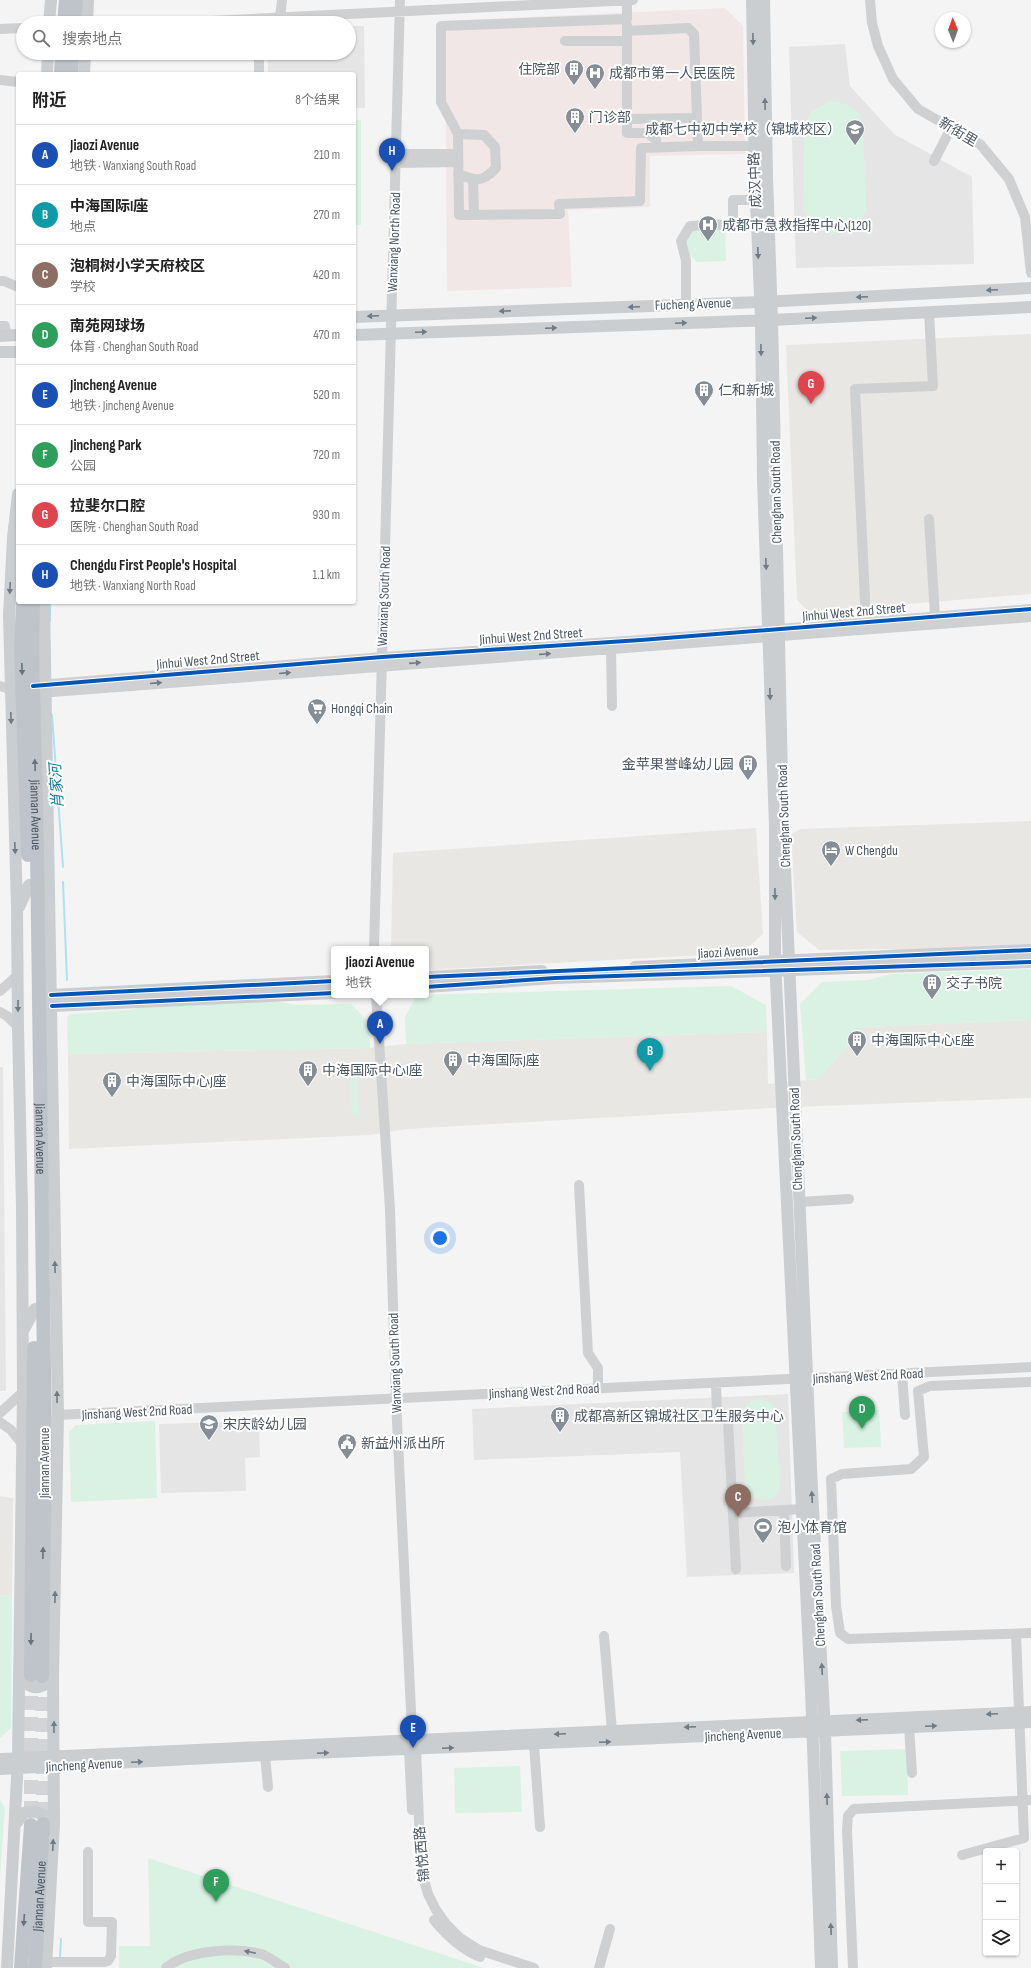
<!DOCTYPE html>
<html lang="zh">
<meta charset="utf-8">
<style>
:root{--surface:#fff;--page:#f2f2f2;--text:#222;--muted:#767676;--line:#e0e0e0;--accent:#868d94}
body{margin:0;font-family:"Sofia Sans Condensed","Noto Sans SC",sans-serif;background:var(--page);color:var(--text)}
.controls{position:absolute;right:12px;bottom:12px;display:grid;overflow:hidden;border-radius:4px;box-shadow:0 1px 3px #0004}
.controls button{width:36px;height:36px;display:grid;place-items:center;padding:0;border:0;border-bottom:1px solid var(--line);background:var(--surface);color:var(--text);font:20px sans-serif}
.compass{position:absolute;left:935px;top:12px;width:36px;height:36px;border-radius:50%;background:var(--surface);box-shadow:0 1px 3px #0004;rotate:359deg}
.you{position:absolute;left:440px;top:1238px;width:14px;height:14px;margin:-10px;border:3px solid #fff;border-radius:50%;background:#1a73e8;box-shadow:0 0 0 6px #1a73e833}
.badge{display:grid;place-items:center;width:26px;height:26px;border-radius:50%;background:var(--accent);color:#fff;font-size:13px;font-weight:700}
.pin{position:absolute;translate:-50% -33px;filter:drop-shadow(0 1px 2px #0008)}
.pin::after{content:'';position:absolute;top:21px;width:14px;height:12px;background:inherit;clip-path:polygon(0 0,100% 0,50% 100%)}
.popup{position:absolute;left:331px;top:946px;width:98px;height:52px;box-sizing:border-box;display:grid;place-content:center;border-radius:4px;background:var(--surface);filter:drop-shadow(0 1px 3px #0005);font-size:13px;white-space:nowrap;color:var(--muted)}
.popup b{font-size:15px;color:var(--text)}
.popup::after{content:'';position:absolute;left:50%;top:100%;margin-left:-8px;border:8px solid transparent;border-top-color:var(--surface)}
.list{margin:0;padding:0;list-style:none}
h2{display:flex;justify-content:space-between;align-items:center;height:52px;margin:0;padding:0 16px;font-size:17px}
h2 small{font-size:13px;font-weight:400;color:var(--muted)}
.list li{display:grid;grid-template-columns:26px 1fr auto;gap:12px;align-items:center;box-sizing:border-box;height:60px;padding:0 16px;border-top:1px solid var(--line)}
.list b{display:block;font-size:15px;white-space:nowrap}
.list p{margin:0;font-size:13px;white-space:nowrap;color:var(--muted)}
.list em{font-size:13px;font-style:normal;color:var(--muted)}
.icon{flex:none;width:22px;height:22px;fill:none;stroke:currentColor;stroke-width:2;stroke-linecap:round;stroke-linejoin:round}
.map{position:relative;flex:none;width:1031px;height:1968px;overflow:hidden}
.search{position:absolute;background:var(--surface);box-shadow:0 1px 3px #0004;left:16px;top:16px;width:340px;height:44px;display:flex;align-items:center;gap:10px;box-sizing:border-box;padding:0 14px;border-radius:22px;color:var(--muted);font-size:15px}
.panel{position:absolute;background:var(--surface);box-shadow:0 1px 3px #0004;left:16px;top:72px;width:340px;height:532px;border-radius:4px}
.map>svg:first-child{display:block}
</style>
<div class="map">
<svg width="1031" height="1968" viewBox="0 0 1031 1968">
<rect width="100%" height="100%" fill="#f4f4f4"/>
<path fill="#e8e7e3" d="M1031,334V594L809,612L797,600L786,345Z
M1031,821V947L907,952L886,949L819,950L797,932L791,834L801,829Z
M756,828L763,934L742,953L426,970V949H391L393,853Z
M1031,1020V1098L771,1108L407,1129L370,1135L69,1149L68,1054L370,1048L406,1044L767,1032L768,1084L818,1079L864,1027Z
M0,1496L13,1498L12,1596L0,1595Z"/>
<path fill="#e6e5e6" d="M349,26H364L365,108H354V74H268L267,53H349Z
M845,44L850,86L894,134L972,177L974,264L796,268L789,47Z
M0,1067H3L6,1391H0Z
M788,1394L794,1573L687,1577L680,1452L474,1460L472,1409Z
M259,1421L260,1457L245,1458L246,1491L161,1493L159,1424Z"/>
<path fill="#f1e7e6" d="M725,8L743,26L745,154L650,156V207L568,210L572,287L447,291L445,21Z"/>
<path fill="#d9f2e3" d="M830,101L845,104L859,113L863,127L866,211L855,230L833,235L815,228L803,211L804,124L811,112Z
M354,120H361V225H354Z
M697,227H725L726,261L697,262C683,249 678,239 697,227Z
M1031,969V1020L864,1027L818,1079L806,1080L800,1004L822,982L868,980L891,974Z
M731,986L766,1005L767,1032L406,1044L405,1017L417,995Z
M273,1001L296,1005L351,1004L369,1022L370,1048L68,1054L67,1018L69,1014L129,1010L147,1006Z
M356,1063L359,1115H352L349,1064Z
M757,1399L769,1402L775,1409L780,1488C775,1504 752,1504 745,1489L742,1413L746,1405Z
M879,1410L881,1447L844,1448L842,1412Z
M155,1421L157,1498L71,1502L69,1432L76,1425Z
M0,1595L12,1596L11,1728L0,1738Z
M907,1749L908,1795L842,1796L840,1751Z
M520,1766L522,1812L455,1813L454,1768Z
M0,1800L5,1808L0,1875Z
M148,1858L484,1968H119V1946H150Z"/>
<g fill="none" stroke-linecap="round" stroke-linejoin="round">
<path stroke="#aee2f0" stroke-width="2" d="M50,602V621
M52,715L63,867
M63,882L67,980
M60,1957L61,1939"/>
<path stroke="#d2d4d7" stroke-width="14" stroke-dasharray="14 7" stroke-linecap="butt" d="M31,1675V1825
M42,1676L43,1824"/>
<path stroke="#ced0d2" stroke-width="10" d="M627,0V19L441,26V102L458,134L459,215L560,214L559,204L640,201L641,148L698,146
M870,0L872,23L878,46L893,79L918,109L980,144L1009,179L1025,217L1031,273
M280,18L282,0
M168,23L633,0
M627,25V133H648L656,140V147
M0,29L23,28
M627,31L688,28L694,34L698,146H754
M565,41H627
M259,74V53
M0,80L18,82
M627,119L697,118
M458,134L484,135L495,147L496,168C482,183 476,181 458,174
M397,154H458
M934,161L951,128
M396,163L458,162
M473,180L474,215
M733,224V200H756
M0,281H4L18,287
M686,305V260L681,241L690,226L757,223
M0,326H5L6,336
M929,519L935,616
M866,621L855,389L933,386L929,312
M611,650L612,706
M38,685L382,657L641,640L1031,609
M0,686L10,689
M39,693C370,667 701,644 1031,617
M374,949L400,0
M0,991L18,975
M376,995L390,1209L396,1400L412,1731L408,1740
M0,1012L7,1016L18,1027
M579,1185L588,1353L598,1368V1388
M799,1202L849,1199
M902,1374L905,1415
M1031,1382L930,1386L918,1391L924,1457L911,1469L842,1474L831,1479L836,1606L840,1633L848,1639L1031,1633
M716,1384L717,1410L728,1422L736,1569
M0,1413L23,1392
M58,1415L1031,1367
M0,1422L11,1430L22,1444
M784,1510L786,1566
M733,1513L801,1509
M604,1636L612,1731
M909,1727L912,1773
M534,1745L540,1827
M416,1749L421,1870L428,1894L436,1910L446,1924L460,1938L479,1950L534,1968
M409,1750L412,1810
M265,1755L268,1787
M962,1855L1024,1838L1016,1634
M434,1920C447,1936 461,1949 480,1957
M47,1962H104L108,1961L111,1956L112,1922H88V1852
M166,1968C186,1950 236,1947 261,1954C269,1956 277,1964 285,1968
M599,1968L610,1929
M853,1968L847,1830L848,1816L854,1809L1031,1800"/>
<path stroke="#caced1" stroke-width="12" d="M752,0L755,176L761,320L763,479L775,827V961L811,1691L821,1968
M764,0L767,176L772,320L783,823L812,1489L825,1731L832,1968
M49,23L51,0
M87,23L88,0
M47,74L48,53
M84,74L85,53
M354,317L760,302L1031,288
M354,335L772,320L1031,307
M0,336L18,335
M0,352H18
M44,602L58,1415L53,1678L54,1824L46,1968
M19,907L29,885
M635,967L1031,950
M426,977L542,971
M426,987L555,978L1031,962
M51,995L334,981
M52,1006L334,993
M23,1331L35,1309
M20,1677C32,1691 40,1690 53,1678
M0,1759L1031,1712
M0,1769L265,1755L1031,1722
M15,1825L24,1813C37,1809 46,1815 54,1824
M7,1968L18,1758L23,1392L22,1208L18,1027L17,910L9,615L13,538L18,494"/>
<g stroke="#bec4c9" stroke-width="14">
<path d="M64,23L66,0"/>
<path d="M74,23L76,0"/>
<path d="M61,74L62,53"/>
<path d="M71,74L72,53"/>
<path d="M23,602L21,648L28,855"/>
<path id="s1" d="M33,602L32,644L37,851L45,1440L42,1676"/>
<path d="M31,1675L34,1348"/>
<path d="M21,1968L31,1825"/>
<path id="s2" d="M35,1968L43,1824"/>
</g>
<defs>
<path id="cycleway" d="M33,686L382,657L641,640L1031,609
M426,977L1031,950
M426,987L555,978L1031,962
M51,995L334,981
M52,1006L334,993"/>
</defs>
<use href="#cycleway" stroke="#fff" stroke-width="6"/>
<use href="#cycleway" stroke="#0057b8" stroke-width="4"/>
</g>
<defs><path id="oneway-solid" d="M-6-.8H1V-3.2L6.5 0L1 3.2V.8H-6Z"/></defs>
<g fill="#707a83">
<use href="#oneway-solid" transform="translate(753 39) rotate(89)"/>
<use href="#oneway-solid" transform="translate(765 104) rotate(-91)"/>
<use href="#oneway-solid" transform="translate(758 253) rotate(88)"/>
<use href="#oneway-solid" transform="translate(992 290) rotate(177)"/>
<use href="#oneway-solid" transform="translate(862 297) rotate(177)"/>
<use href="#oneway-solid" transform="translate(634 307) rotate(178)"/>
<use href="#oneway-solid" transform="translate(505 311) rotate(178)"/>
<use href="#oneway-solid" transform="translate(373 316) rotate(177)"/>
<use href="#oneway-solid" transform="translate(811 318) rotate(-3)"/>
<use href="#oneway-solid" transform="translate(681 323) rotate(-2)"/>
<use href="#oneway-solid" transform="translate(551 328) rotate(-2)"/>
<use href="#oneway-solid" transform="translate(421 332) rotate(-2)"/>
<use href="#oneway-solid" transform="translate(761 350) rotate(89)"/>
<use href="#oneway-solid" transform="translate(766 564) rotate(88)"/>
<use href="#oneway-solid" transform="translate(10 588) rotate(93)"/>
<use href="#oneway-solid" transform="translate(770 694) rotate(88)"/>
<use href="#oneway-solid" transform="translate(11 718) rotate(88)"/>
<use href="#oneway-solid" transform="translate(15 848) rotate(88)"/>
<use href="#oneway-solid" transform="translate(775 894) rotate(89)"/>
<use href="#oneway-solid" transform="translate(18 1006) rotate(90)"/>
<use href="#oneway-solid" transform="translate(55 1267) rotate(-91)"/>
<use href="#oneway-solid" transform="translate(57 1397) rotate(-91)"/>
<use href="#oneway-solid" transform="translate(812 1497) rotate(-93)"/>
<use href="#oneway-solid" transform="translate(55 1597) rotate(-89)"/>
<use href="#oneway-solid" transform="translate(822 1669) rotate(-93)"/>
<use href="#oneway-solid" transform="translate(992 1714) rotate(177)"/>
<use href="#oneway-solid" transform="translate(862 1720) rotate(177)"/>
<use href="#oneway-solid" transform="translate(931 1726) rotate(-3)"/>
<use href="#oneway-solid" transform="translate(54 1727) rotate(-90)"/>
<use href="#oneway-solid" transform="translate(690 1727) rotate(178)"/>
<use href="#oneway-solid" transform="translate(560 1734) rotate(178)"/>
<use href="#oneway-solid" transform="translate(605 1742) rotate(-3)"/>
<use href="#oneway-solid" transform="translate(448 1748) rotate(-2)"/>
<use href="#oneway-solid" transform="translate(323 1753) rotate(-2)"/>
<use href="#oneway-solid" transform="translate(137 1762) rotate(-3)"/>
<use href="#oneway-solid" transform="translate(827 1799) rotate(-92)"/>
<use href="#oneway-solid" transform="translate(53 1845) rotate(-87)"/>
<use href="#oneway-solid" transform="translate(831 1929) rotate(-92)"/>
</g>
<g fill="#727b83">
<use href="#oneway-solid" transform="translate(545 654) rotate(-4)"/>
<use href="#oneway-solid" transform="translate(415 663) rotate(-4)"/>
<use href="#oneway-solid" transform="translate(285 673) rotate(-5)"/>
<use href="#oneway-solid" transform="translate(156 683) rotate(-5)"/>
<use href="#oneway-solid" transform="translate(250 1952) rotate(-168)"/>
</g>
<g fill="#67727b">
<use href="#oneway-solid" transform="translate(22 669) rotate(88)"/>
<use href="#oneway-solid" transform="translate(35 765) rotate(-92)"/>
<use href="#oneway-solid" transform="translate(43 1553) rotate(-89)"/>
<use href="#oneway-solid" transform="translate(31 1639) rotate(91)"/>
<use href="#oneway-solid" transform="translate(24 1920) rotate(94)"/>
</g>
<defs>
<symbol id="building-pin" viewBox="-11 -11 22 30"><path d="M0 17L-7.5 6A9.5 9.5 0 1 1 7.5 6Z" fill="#868d94" stroke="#fff"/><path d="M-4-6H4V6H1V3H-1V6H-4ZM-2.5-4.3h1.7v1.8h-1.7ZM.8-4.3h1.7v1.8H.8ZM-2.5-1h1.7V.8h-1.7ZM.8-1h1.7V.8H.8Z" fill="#fff"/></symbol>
<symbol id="hospital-pin" viewBox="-11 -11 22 30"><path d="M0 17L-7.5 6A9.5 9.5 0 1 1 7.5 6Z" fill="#868d94" stroke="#fff"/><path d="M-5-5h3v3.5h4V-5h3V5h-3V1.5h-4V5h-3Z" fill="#fff"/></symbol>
<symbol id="school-pin" viewBox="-11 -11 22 30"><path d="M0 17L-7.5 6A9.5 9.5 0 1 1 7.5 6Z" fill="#868d94" stroke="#fff"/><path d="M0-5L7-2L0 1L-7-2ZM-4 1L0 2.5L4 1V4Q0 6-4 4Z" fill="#fff"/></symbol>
<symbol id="supermarket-pin" viewBox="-11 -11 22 30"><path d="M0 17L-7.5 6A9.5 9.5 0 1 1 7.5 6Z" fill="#868d94" stroke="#fff"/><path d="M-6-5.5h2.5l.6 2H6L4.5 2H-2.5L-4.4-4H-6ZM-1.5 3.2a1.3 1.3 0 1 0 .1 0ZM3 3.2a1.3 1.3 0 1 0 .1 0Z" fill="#fff"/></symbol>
<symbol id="hotel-pin" viewBox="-11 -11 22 30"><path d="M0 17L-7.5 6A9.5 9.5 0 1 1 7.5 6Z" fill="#868d94" stroke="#fff"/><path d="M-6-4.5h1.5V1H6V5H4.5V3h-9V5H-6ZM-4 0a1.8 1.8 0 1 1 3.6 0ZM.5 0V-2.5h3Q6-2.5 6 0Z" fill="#fff"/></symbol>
<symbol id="civic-pin" viewBox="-11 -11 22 30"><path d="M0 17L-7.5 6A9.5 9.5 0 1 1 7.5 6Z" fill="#868d94" stroke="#fff"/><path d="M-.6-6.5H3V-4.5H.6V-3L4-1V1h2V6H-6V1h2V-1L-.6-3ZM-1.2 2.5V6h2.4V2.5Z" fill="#fff"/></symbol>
<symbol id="stadium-pin" viewBox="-11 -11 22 30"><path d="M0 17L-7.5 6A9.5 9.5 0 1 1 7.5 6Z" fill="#868d94" stroke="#fff"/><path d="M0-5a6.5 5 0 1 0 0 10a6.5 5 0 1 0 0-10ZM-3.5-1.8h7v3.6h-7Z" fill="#fff"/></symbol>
</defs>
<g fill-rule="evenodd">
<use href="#building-pin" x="563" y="58" width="22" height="30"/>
<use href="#hospital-pin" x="584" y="62" width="22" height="30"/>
<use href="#building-pin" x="564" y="106" width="22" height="30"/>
<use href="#school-pin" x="844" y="118" width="22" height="30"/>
<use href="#hospital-pin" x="697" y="214" width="22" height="30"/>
<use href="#building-pin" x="693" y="379" width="22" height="30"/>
<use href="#supermarket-pin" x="306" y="697" width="22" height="30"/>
<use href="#building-pin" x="737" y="753" width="22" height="30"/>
<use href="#hotel-pin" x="820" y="839" width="22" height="30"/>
<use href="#building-pin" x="921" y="972" width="22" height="30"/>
<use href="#building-pin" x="846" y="1029" width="22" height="30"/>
<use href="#building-pin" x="442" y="1049" width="22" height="30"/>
<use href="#building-pin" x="297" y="1059" width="22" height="30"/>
<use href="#building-pin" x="101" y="1070" width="22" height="30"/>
<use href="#building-pin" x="549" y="1405" width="22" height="30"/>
<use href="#school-pin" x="198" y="1413" width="22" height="30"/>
<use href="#civic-pin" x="336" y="1432" width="22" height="30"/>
<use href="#stadium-pin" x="752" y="1516" width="22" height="30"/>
</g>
<g text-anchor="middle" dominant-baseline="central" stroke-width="4" stroke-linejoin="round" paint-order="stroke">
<g font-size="14" fill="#4a5661" stroke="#fff" text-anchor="start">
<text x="560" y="69" text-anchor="end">住院部</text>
<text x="609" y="73">成都市第一人民医院</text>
<text x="589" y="117">门诊部</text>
<text x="841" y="129" text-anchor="end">成都七中初中学校（锦城校区）</text>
<text x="722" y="225">成都市急救指挥中心(120)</text>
<text x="718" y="390">仁和新城</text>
<text x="331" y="708">Hongqi Chain</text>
<text x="734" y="764" text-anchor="end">金苹果誉峰幼儿园</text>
<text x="845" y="850">W Chengdu</text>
<text x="946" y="983">交子书院</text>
<text x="871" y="1040">中海国际中心E座</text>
<text x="467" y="1060">中海国际J座</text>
<text x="322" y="1070">中海国际中心I座</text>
<text x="126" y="1081">中海国际中心J座</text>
<text x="574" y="1416">成都高新区锦城社区卫生服务中心</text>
<text x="223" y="1424">宋庆龄幼儿园</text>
<text x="361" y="1443">新益州派出所</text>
<text x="777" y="1527">泡小体育馆</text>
</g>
<g font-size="14" fill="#4a5661" stroke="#fff">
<text transform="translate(958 132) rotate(31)">新街里</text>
<text transform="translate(755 180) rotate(-92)">成汉中路</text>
<text transform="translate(394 242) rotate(-88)">Wanxiang North Road</text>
<text transform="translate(693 304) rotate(-2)">Fucheng Avenue</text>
<text transform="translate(776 492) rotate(-91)">Chenghan South Road</text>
<text transform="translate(384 596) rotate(-88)">Wanxiang South Road</text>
<text transform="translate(854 612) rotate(-5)">Jinhui West 2nd Street</text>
<text transform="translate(531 636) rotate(-4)">Jinhui West 2nd Street</text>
<text transform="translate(208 660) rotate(-5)">Jinhui West 2nd Street</text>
<text stroke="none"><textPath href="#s1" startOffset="213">Jiannan Avenue</textPath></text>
<text transform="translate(784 816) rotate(-92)">Chenghan South Road</text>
<text transform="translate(728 952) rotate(-3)">Jiaozi Avenue</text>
<text stroke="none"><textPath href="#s1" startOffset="537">Jiannan Avenue</textPath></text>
<text transform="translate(796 1139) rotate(-92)">Chenghan South Road</text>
<text transform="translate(395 1363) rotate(-92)">Wanxiang South Road</text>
<text transform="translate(868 1376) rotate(-3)">Jinshang West 2nd Road</text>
<text transform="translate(544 1391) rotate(-3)">Jinshang West 2nd Road</text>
<text transform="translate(137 1412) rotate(-3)">Jinshang West 2nd Road</text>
<text transform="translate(44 1463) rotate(-90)">Jiannan Avenue</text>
<text transform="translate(818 1595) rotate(-93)">Chenghan South Road</text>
<text transform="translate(743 1735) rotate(-3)">Jincheng Avenue</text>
<text transform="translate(84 1765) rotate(-3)">Jincheng Avenue</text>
<text transform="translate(422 1854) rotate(-95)">锦悦西路</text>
<text stroke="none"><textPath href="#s2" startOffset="72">Jiannan Avenue</textPath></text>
</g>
<g font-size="15" font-style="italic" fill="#0c7c9b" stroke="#fff">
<text transform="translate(57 786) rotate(-94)">肖家河</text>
</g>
</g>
</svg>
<div class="controls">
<button>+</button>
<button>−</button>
<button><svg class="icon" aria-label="layers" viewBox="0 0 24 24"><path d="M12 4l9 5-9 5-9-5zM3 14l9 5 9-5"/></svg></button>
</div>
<svg class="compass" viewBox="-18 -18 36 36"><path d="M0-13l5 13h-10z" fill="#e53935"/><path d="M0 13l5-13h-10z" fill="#767676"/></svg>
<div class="you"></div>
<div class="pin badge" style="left:380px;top:1044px;background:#1a4fb4">A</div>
<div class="popup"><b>Jiaozi Avenue</b>地铁</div>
<div class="pin badge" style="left:650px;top:1071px;background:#0f9aa8">B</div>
<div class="pin badge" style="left:738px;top:1517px;background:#8d6e63">C</div>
<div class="pin badge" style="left:862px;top:1429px;background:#2e9e5b">D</div>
<div class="pin badge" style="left:413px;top:1748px;background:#1a4fb4">E</div>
<div class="pin badge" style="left:216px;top:1902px;background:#2e9e5b">F</div>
<div class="pin badge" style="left:811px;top:404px;background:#e0444e">G</div>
<div class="pin badge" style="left:392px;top:171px;background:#1a4fb4">H</div>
<div class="search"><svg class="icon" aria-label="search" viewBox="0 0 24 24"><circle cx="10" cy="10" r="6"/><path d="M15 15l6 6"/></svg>搜索地点</div>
<section class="panel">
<h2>附近<small>8个结果</small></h2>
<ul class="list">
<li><span class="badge" style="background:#1a4fb4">A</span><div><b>Jiaozi Avenue</b><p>地铁 · Wanxiang South Road</p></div><em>210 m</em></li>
<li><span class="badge" style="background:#0f9aa8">B</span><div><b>中海国际I座</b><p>地点</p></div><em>270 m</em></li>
<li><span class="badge" style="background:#8d6e63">C</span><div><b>泡桐树小学天府校区</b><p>学校</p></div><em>420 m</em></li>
<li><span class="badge" style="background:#2e9e5b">D</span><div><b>南苑网球场</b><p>体育 · Chenghan South Road</p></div><em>470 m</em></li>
<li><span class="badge" style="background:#1a4fb4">E</span><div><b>Jincheng Avenue</b><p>地铁 · Jincheng Avenue</p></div><em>520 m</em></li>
<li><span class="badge" style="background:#2e9e5b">F</span><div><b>Jincheng Park</b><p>公园</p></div><em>720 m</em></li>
<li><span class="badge" style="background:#e0444e">G</span><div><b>拉斐尔口腔</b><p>医院 · Chenghan South Road</p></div><em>930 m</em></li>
<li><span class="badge" style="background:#1a4fb4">H</span><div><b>Chengdu First People's Hospital</b><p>地铁 · Wanxiang North Road</p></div><em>1.1 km</em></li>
</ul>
</section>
</div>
